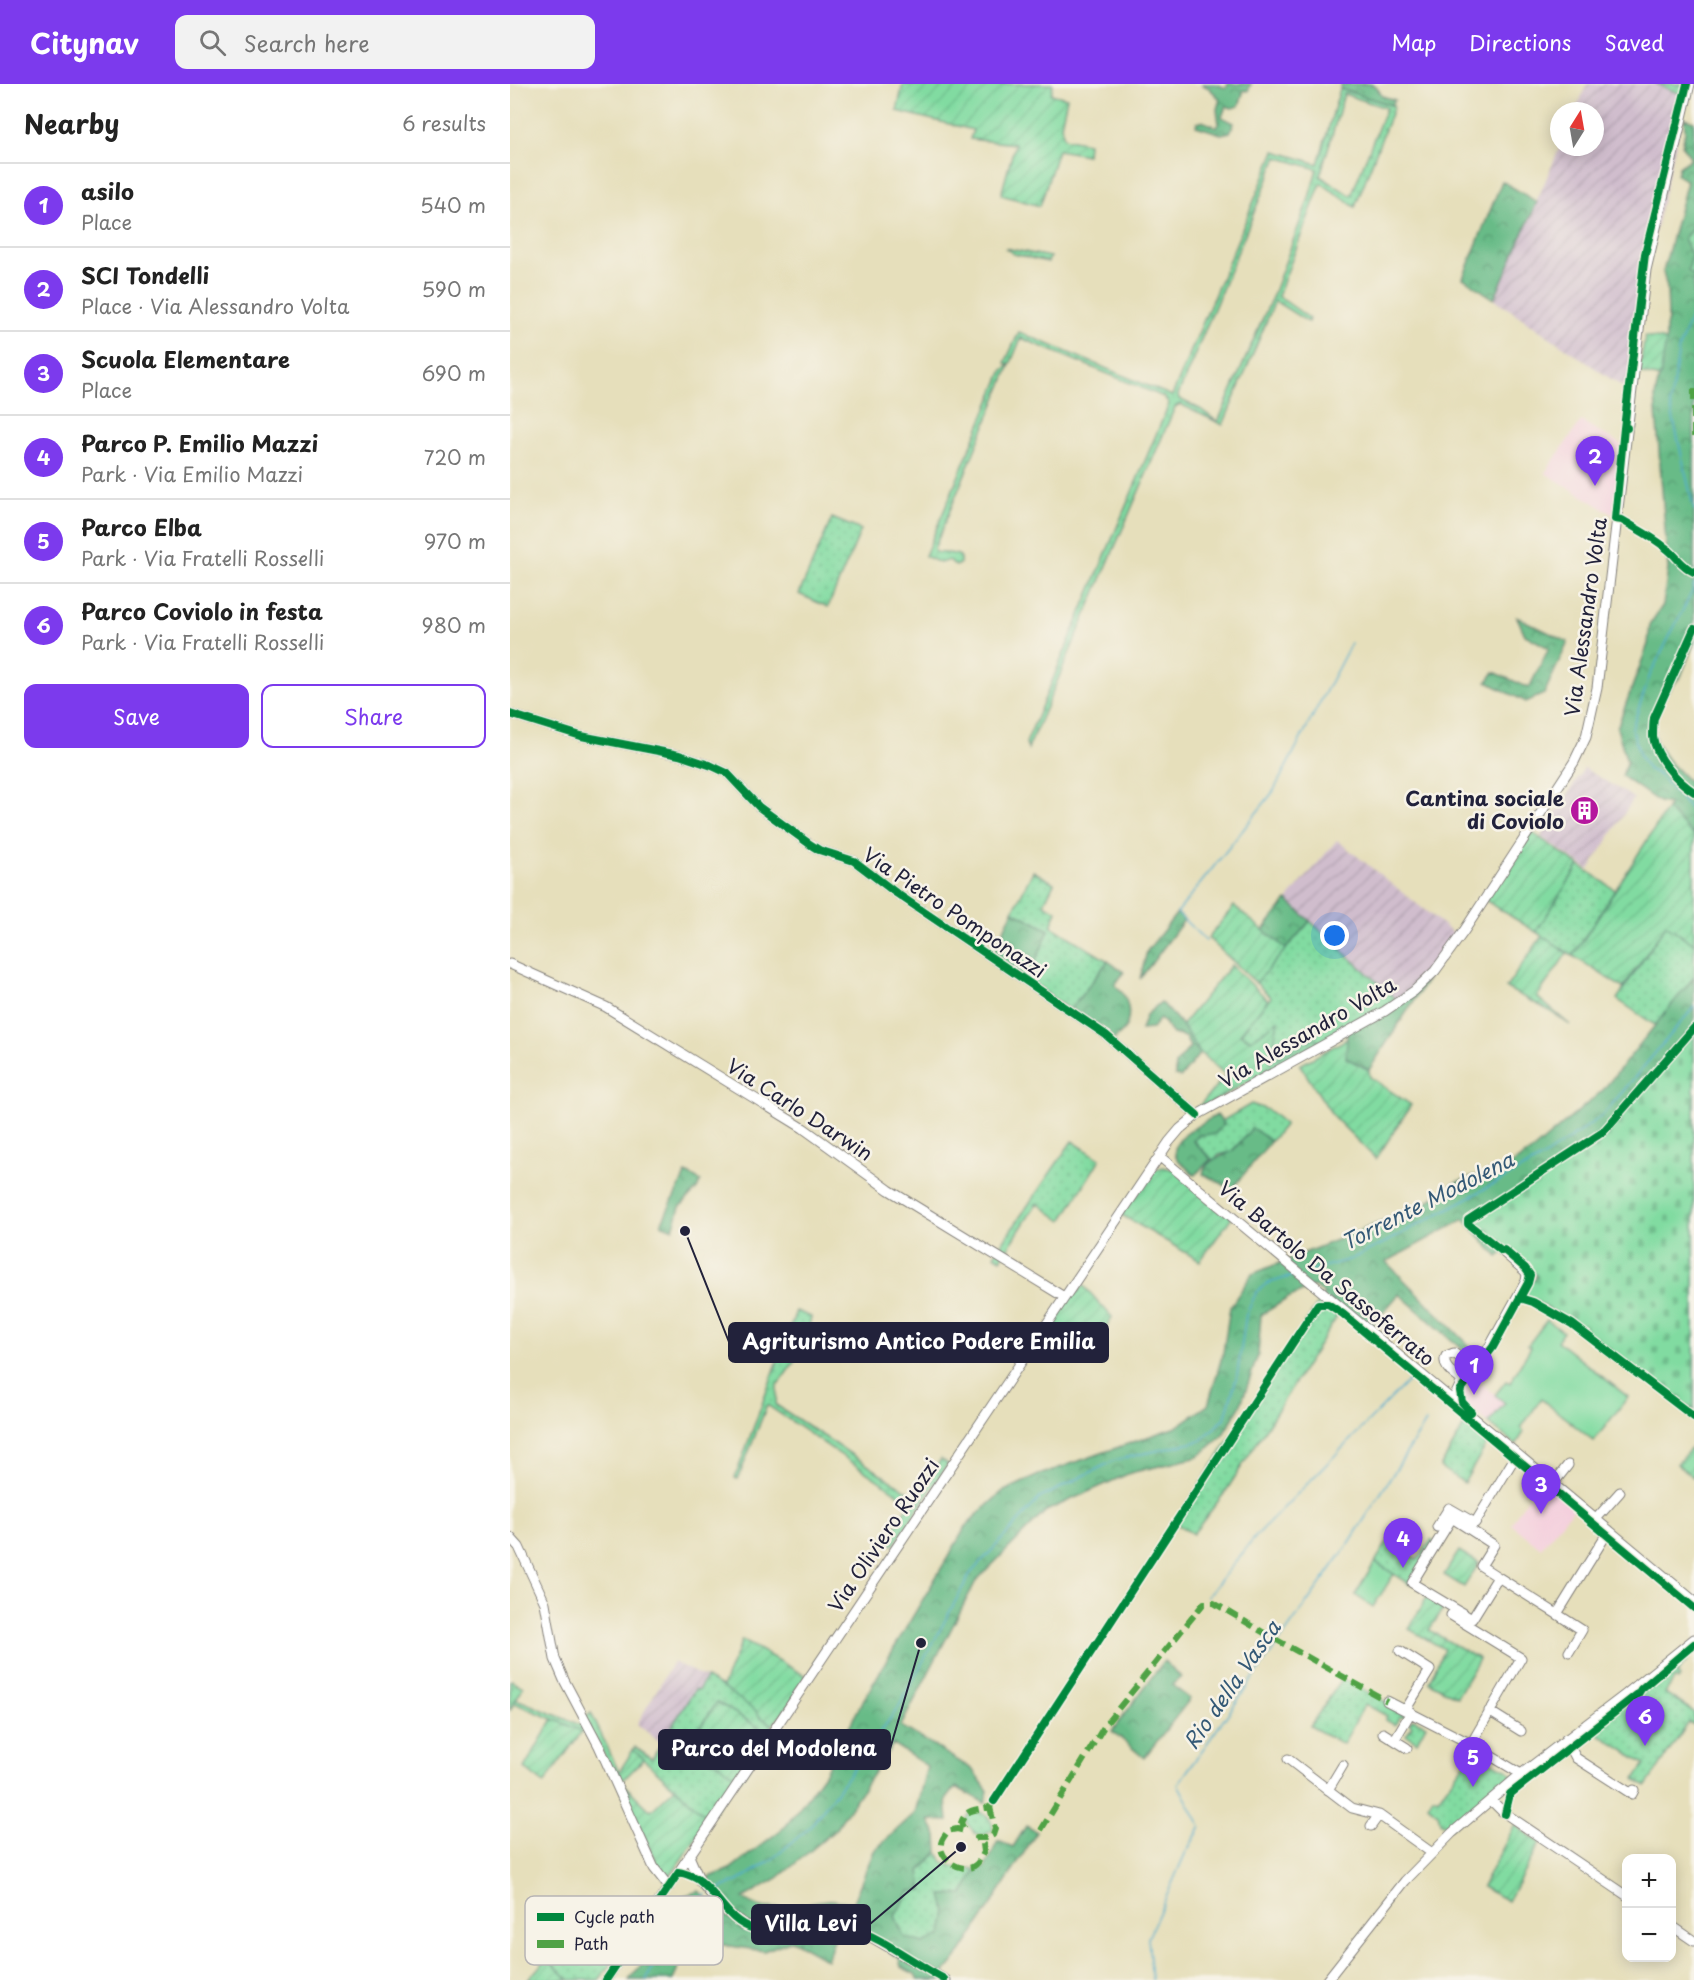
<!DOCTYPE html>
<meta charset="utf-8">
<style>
:root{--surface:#fff;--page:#f2f2f2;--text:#222;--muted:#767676;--line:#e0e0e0;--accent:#7c3aed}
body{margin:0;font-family:"Playpen Sans",sans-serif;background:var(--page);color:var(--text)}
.controls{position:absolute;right:18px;bottom:18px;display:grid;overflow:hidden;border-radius:12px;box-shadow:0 3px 15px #0003}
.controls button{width:54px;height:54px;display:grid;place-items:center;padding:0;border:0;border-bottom:2px solid var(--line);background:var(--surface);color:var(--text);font:30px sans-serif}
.compass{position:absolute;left:1040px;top:18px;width:54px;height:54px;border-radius:50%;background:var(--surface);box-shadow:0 3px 15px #0003;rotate:11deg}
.you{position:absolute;left:825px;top:852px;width:21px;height:21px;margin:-15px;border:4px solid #fff;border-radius:50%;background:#1a73e8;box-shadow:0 0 0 9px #1a73e833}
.badge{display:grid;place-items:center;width:39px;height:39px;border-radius:50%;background:var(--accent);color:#fff;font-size:20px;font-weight:700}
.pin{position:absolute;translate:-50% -50px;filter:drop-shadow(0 2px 3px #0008)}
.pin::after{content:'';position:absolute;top:32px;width:21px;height:18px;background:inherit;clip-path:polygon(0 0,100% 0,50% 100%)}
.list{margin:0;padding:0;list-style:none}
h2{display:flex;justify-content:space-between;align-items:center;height:78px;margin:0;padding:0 24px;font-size:26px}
h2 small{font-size:20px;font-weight:400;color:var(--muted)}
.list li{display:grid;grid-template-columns:39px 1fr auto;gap:18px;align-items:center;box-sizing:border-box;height:84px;padding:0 24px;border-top:2px solid var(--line)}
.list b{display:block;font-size:22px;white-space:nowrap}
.list p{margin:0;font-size:20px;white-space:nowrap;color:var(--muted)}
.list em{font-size:20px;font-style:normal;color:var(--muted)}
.actions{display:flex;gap:12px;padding:18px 24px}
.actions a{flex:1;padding:14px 0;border:2px solid var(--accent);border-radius:12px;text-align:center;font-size:21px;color:var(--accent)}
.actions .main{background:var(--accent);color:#fff}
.icon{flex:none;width:33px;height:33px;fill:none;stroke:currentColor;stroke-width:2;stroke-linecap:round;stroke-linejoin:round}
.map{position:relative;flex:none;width:1184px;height:1896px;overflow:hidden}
header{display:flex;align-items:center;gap:36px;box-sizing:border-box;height:84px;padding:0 30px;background:var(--accent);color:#fff}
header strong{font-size:28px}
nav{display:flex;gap:33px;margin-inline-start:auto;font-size:21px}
.search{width:420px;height:54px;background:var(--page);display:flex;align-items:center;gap:15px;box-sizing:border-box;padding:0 21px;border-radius:12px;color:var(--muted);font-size:22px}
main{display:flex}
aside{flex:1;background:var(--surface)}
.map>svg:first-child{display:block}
</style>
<header>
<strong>Citynav</strong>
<div class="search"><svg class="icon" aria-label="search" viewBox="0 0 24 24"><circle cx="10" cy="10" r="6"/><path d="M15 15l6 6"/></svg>Search here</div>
<nav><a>Map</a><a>Directions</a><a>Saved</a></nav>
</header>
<main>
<aside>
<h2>Nearby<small>6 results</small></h2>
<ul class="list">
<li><span class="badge">1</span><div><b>asilo</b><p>Place</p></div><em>540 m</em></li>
<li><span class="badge">2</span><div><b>SCI Tondelli</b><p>Place · Via Alessandro Volta</p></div><em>590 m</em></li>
<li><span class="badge">3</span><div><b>Scuola Elementare</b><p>Place</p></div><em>690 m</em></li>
<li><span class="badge">4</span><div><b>Parco P. Emilio Mazzi</b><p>Park · Via Emilio Mazzi</p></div><em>720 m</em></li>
<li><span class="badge">5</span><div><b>Parco Elba</b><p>Park · Via Fratelli Rosselli</p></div><em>970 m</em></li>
<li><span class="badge">6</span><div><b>Parco Coviolo in festa</b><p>Park · Via Fratelli Rosselli</p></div><em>980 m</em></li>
</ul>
<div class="actions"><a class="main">Save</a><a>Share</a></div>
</aside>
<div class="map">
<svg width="1184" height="1896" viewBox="0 0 1184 1896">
<defs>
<pattern id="industrial-furrows" width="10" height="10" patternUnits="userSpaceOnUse" patternTransform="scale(1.5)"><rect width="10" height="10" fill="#d0bdcd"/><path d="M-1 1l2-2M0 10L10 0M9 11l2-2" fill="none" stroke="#b2a2b1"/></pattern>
<pattern id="grass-dots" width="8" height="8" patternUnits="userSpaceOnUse" patternTransform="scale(1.5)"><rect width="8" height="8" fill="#81dba1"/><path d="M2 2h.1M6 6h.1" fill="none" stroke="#6fbc8c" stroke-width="1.8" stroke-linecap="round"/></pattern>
<pattern id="forest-crowns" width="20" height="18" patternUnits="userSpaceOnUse" patternTransform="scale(1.5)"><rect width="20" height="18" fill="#68bb87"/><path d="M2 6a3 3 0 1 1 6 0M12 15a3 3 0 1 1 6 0" fill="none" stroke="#559870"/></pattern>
<pattern id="cemetery-stones" width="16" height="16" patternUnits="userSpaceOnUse" patternTransform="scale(1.5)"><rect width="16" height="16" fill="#81dba1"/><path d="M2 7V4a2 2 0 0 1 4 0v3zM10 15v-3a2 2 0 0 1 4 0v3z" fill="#6fbc8c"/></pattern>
<pattern id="garden-furrows" width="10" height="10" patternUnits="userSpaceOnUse" patternTransform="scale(1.5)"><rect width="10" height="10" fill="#81dba1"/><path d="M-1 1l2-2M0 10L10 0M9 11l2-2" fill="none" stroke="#6fbc8c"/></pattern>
</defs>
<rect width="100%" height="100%" fill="#f7f3e8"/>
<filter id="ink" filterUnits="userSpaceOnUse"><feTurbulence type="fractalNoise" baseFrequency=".0167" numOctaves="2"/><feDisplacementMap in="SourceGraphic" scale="12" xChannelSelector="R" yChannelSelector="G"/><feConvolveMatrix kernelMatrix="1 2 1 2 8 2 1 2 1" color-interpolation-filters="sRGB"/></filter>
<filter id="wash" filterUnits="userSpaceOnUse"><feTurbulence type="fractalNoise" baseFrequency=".008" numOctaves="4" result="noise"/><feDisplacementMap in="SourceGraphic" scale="24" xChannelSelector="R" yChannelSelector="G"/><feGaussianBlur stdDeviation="1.35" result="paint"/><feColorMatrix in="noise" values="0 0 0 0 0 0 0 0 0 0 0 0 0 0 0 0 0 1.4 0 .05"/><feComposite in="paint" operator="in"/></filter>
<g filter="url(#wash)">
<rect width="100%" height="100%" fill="#e6dfbb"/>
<path fill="#f4cfdd" d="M1071,337L1111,360L1104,431L1035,389Z
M961,1292L995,1318L978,1339L956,1321L953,1315L954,1302Z
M1030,1394L1065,1423L1031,1464L1001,1440Z"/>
<path fill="url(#industrial-furrows)" d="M1077,0H1146L1177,12L1136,186L1122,303L1117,306L984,215L1050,63H1085V27H1065Z
M1074,684L1124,714L1079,786L1031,753Z
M827,756L947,852L918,890L889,918L777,816Z
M163,1578L196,1594L188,1606L185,1605L152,1660L127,1640Z"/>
<path fill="url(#grass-dots)" stroke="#527e6e" stroke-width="1.5" fill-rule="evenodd" d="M830,5L884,22L845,123L811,99L768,212L799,234L798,238L765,217L713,341L670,320L665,323L518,665L516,659L659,320L654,313L511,254L424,465L425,468C434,470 443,468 450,472V479L446,482L439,476L430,479L415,472L493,286L499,281L495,279L509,248L662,312L765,67L808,80ZM834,10L876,24L841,112L810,92ZM767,73L807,85L799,114L763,211L708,338L690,325L669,315L668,311Z
M1184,140V192L1178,187L1174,154L1184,143Z
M495,164L540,173L538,178L504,170Z
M322,434L351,446L318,523L289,510Z
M1069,781L1105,806L1063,872L1026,848Z
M523,787L544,799L534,820L547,827L541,842L598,877L560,926L517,897L539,846L503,827Z
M800,837L889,918L813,962L805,955L760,978L767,938L741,956L730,949L761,913L746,899Z
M1156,841L1184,860V893L1146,942L1107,915Z
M741,1020L758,1026L775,1040L761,1057L742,1045L721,1068L709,1071L703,1076L683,1057L689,1051L714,1040L712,1037Z
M562,1057L590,1075L552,1137L527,1119L491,1175L484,1171Z
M814,1210L832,1225L716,1407L683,1450L665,1439Z
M286,1227L301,1233L297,1250L284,1278L267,1302L266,1321L403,1411L410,1410L431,1375L438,1380L384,1461L376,1459L400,1418L257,1321L228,1395L225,1394Z
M959,1334L981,1353L954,1399L930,1383Z
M921,1456L926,1460L900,1501L865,1478L878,1457L907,1476Z
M1170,1573L1178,1575L1167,1590L1170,1593L1168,1596L1165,1594L1155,1609L1184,1628V1641L1179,1638L1136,1702L1125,1695L1135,1680L1079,1644L1129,1605L1133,1607Z
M196,1594C212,1603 231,1613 245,1625C251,1632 254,1636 263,1641L257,1649L207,1618L179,1659L227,1692L199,1735L123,1666L125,1663L142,1675L185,1605L188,1606Z
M832,1595L892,1626L895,1629L894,1634L890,1632L885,1641L875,1636L877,1632L855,1620L833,1660L800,1642Z
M6,1615L80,1645L75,1634L81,1629L109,1688L107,1695L84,1652L4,1619Z
M903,1635L916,1641L907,1658L896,1651L902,1642L899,1639Z
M968,1671L998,1686L1002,1692L940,1745L930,1738L928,1730L918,1721L923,1713L928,1715L955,1678L960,1681Z
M470,1728C479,1732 482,1737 483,1746L475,1751L466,1750L457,1740L456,1735L460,1729Z
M428,1768L433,1778L452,1786L467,1785L453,1810L436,1827L432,1851L413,1859L394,1854L385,1832L410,1787Z
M78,1829L113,1863L89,1896H59L37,1874Z"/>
<path fill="url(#forest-crowns)" stroke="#456e61" stroke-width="1.5" fill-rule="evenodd" d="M691,0H706L716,4L718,0H741L738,7L734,6L729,22L722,24L716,22L712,33L724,39L720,48L711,50L686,42L687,38L692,37L706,43L709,40L707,25L710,15L699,4Z
M831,0H860L866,2L872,12L885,16L881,21L830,5Z
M1174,34L1184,37V143L1174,154L1182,172L1178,187L1184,192V558L1171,592L1156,609L1144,640V650L1146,659L1158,676L1184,703V752L1157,725L1160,720L1149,718L1112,692L1117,678L1107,644L1138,560L1140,540L1153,521L1158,485L1145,313L1156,256V244L1158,234L1157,204L1153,188L1177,97L1167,91L1169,83L1181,74L1172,62L1175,48Z
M992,97L1027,118L984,215L953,194Z
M1007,533L1058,558L1034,610L1016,618L977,598L984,588L1019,604L1039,564L1015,551Z
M777,816L800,837L776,865L753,846Z
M503,827L539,846L517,897L481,873Z
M667,829L674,836L630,895L637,867Z
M598,877L614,888L605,901C618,911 623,931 614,946C611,950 606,953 603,957L560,926Z
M1184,893V948L1091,1054L963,1138L998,1165L988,1173L954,1135L876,1178L972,1274L968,1279L889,1210L858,1246L804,1202L778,1214L751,1231L748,1271L730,1323L712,1352L688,1373L620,1389L536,1427L466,1497L391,1642L462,1685L478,1707L475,1719L446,1703L436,1716L438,1737L419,1736L427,1751L428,1768L410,1787L413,1806L400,1807L385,1832L394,1853L413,1859L432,1851L436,1827L432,1811L453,1810L467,1785L475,1783L488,1757L503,1763L516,1742L527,1748L452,1867L435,1888L433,1896H408L405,1890L391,1883L389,1874L352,1848L265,1847L234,1840L190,1797L220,1785L276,1742L314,1690L351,1620L458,1439L492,1408L529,1391L666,1343L698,1321L713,1269L720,1223L742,1190L911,1122L946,1098L999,1082L1023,1066L1093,1006ZM383,1660L417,1682L405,1729L364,1767L343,1818C335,1818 327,1816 319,1816C289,1818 261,1835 233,1814L268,1794L325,1746Z
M918,895L859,986L836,974L837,948Z
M651,918L672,941L690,969L671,993L665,992V981L680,963L675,953L663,950L650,934L642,945L631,946L636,931Z
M707,1031L714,1040L705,1050L689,1051L683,1057L701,1075L685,1091C679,1086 671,1080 667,1074C655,1056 695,1038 707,1031Z
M742,1044L761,1057L721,1106L709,1098L693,1090C697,1073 711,1075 722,1067C729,1061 736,1051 742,1044Z
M176,1089L191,1097L187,1105L170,1123L163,1145L151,1140Z
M654,1577L671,1593L662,1601L680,1615L634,1674L602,1647Z
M189,1807L234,1847L254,1851H326L317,1876L282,1856L254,1867L207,1860L179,1861L163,1896H119L139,1871L152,1849L158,1830L170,1813Z"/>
<path fill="url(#cemetery-stones)" stroke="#527e6e" stroke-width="1.5" d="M1184,948V1327L1055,1234L1012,1210L1027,1192L991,1159L962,1138L1091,1054Z"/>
<path fill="url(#garden-furrows)" stroke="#527e6e" stroke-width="1.5" d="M393,0H543L541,10L557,14L551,41L554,54L578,59L577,71L548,66L530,122L491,111L505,60L460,55L463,46L387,27Z
M1146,0H1176L1173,11Z
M1135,252L1156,256L1150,294L1129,289Z
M1157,725L1184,752V860L1156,841L1113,904L1063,872Z
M1020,747L1069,781L1026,848L975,816Z
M724,822L776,865L746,899L698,854Z
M1032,852L1057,869L1027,913L1060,941L1038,926L996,904Z
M721,881L758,916L730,950L741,956L768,937L760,978L805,954L809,958L684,1028L716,991L690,969L672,941Z
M837,955L836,974L859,986L860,993L901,1021L866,1075L823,1032L790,981Z
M653,1083L665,1086L722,1133L690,1177L610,1130L644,1086Z
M573,1201L602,1233L585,1261L591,1265L583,1277L568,1266L571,1261L543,1240L564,1208H568Z
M1184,1361V1394L1167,1380Z
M949,1467L969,1479L954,1503L934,1491Z
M917,1513L934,1524L919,1546L969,1575L947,1613L919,1598L934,1565L899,1545Z
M232,1556L299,1594L263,1641L250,1633L245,1626L212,1603Z
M1,1596L13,1603L0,1627V1597Z
M207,1618L261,1651L231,1695L179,1660Z
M43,1635L72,1647L34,1700L14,1684Z
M123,1666L134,1675L111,1698L141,1727L165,1704L199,1735L157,1796L154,1795L107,1695L109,1688Z
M1005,1741L1030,1759L998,1817L972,1803Z
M37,1874L59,1896H18Z"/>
<path fill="#81dba1" stroke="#527e6e" stroke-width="1.5" d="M1037,1236L1053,1248L1047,1257L1118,1313L1084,1357L1031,1315L1011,1344L1014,1348L1006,1361L978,1339L995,1319L985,1311L996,1297L1000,1299L1021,1263L1018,1261Z
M865,1478L884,1490L863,1523L845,1511Z"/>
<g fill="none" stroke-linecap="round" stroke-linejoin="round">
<path stroke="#50acce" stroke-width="1.5" d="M1184,225L1169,263L1160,320L1184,426
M1184,500L1182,508L1140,591L1122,644L1130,672L1138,685L1149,691L1184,729
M696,857L667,829L763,708L841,559
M795,1188L841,1175L874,1159L1032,1074L1092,1032L1184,923
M697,1513L747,1451L904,1291
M204,1807L228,1797L260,1777L300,1743L388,1624L460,1490L530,1414L605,1376L690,1357L715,1334L727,1292L736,1231L746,1209L756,1200L785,1191
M136,1896C153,1866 165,1828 197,1810
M642,1896L638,1854L675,1770L691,1743L668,1700L838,1461L916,1338"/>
</g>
</g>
<g filter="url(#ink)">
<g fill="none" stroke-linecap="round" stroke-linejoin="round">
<defs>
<path id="minor" d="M0,630L71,652L169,671L202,682L217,689L249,723L301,761L309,766L344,777L386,809L596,951L687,1031
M0,880L96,923L293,1044L379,1106L554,1213
M649,1072L1184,1517
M952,1297C944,1290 931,1283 936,1272L944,1269L963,1284
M943,1316L952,1297L980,1262L1016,1197L1017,1191L1015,1187L992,1167
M1043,1400L1058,1381
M1086,1435L1110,1408
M927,1443L939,1424L965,1439L1007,1370
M0,1453L9,1463L35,1519L45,1575L54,1596L89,1662L144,1784L159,1803
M988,1493L971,1482L984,1461L942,1434L902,1499L962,1535L988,1493L1047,1530L1099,1446
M1047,1530L1072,1546L1059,1568
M941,1531L1011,1574L961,1660
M890,1567L920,1586L896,1625
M877,1617L961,1660L1011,1690
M979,1627L1011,1647
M873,1649L897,1664
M885,1655L901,1628
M1056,1655L1066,1674L1122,1710L1124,1706
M778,1675L842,1724L869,1731L922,1769
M818,1706L833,1681
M981,1716L993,1728L1116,1811
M861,1742L869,1731
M179,1772L190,1797L213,1825L234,1840L255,1847L336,1844L352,1848L436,1896
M1162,1842L1184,1857
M96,1896L659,1058L670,1045L687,1031L875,927L904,907L925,887L954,847L1064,678L1076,653L1087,604L1136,186L1180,0
M817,1896L895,1797L942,1749L1011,1690L1116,1610L1184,1555"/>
</defs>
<use href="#minor" stroke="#84807b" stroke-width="11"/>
<use href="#minor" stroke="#fff" stroke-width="9"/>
<path stroke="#50a245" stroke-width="6" stroke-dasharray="12 6" stroke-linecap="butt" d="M1184,305V354
M480,1723L485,1745L483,1751L477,1754H467L473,1760L474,1768C471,1774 468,1781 462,1783C448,1788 429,1774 431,1760C431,1756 435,1751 438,1747L447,1745L455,1747L451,1739C456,1724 466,1726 480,1723L486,1714
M531,1746L595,1641L694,1519H704L756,1550L877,1617"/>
<defs>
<path id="cycleway" d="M1114,344L1105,435L1112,436C1127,445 1143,453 1156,464C1167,472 1171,482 1184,488
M1117,344H1114L1135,170L1177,0
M1184,545L1144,634C1143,640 1143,647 1143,653C1146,674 1167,697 1184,708
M0,630L71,652L169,671L202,682L217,689L249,723L301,761L309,766L344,777L386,809L596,951L687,1031
M1010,1214L1023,1218L1062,1240L1184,1333
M961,1328L952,1318L950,1307L983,1263L1018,1199L1020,1191L1015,1184L994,1166L992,1167L958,1140V1136L1093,1048L1184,944
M484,1717L808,1220H818L833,1230L1184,1524
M995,1730L1000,1710L1128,1610L1131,1605L1184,1560
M96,1896L169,1788C176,1790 184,1792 190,1797C209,1812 218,1838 244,1845C276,1853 309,1839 341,1845C367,1850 408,1882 434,1895"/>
</defs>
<use href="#cycleway" stroke="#f7f3e8" stroke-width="11"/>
<use href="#cycleway" stroke="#00873e" stroke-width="8"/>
</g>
</g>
<defs>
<symbol id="building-disc" viewBox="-11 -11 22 22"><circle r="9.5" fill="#b5179e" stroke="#f7f3e8"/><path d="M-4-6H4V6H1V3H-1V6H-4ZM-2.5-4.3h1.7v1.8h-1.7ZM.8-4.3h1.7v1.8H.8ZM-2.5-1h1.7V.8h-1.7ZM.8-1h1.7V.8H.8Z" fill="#fff"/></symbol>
</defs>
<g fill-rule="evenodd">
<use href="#building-disc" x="1058" y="710" width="33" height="33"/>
</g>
<g text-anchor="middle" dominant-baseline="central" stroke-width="5" stroke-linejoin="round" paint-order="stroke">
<g font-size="20" fill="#22223b" stroke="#f7f3e8">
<text transform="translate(1075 533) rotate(-82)">Via Alessandro Volta</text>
<text transform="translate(445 828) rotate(34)">Via Pietro Pomponazzi</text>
<text transform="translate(797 948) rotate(-30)">Via Alessandro Volta</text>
<text transform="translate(290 1025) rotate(33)">Via Carlo Darwin</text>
<text transform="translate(817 1189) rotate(40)">Via Bartolo Da Sassoferrato</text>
<text transform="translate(373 1451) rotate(-56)">Via Oliviero Ruozzi</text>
</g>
<g font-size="20" font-weight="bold" fill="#22223b" stroke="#f7f3e8" text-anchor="end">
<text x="1054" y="714">Cantina sociale<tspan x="1054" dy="23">di Coviolo</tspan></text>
</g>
<g font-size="21" font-style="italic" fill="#345976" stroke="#f7f3e8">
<text transform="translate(917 1116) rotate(-27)">Torrente Modolena</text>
<text transform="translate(721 1600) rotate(-55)">Rio della Vasca</text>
</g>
</g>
<rect x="15" y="1812" width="198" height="69" rx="9" fill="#f7f3e8" stroke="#b7b4b4" stroke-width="1.5"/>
<rect x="27" y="1829" width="27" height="8" fill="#00873e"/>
<rect x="27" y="1856" width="27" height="8" fill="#50a245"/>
<g font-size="16" fill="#22223b">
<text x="64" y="1839">Cycle path</text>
<text x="64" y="1866">Path</text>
</g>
<path fill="none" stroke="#22223b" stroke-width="2" d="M175 1147L219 1258M411 1559L380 1665M451 1763L360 1840"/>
<g fill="#22223b" stroke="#f7f3e8" stroke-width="2">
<circle cx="175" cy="1147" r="6"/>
<circle cx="411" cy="1559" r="6"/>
<circle cx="451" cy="1763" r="6"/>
</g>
<g fill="#22223b" stroke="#22223b" stroke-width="2">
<rect x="219" y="1239" width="379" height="39" rx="6"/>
<rect x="149" y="1646" width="231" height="39" rx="6"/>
<rect x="242" y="1821" width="118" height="39" rx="6"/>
</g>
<g font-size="21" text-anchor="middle" font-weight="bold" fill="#fff">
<text x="409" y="1265">Agriturismo Antico Podere Emilia</text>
<text x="264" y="1672">Parco del Modolena</text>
<text x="301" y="1847">Villa Levi</text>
</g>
</svg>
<div class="controls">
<button>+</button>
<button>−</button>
</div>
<svg class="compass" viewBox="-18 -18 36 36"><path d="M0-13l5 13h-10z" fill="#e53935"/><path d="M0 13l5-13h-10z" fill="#767676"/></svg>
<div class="you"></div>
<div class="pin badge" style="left:964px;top:1311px">1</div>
<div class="pin badge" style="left:1085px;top:402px">2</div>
<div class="pin badge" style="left:1031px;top:1430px">3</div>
<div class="pin badge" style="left:893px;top:1484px">4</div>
<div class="pin badge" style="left:963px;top:1703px">5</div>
<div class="pin badge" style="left:1135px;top:1662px">6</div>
</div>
</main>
